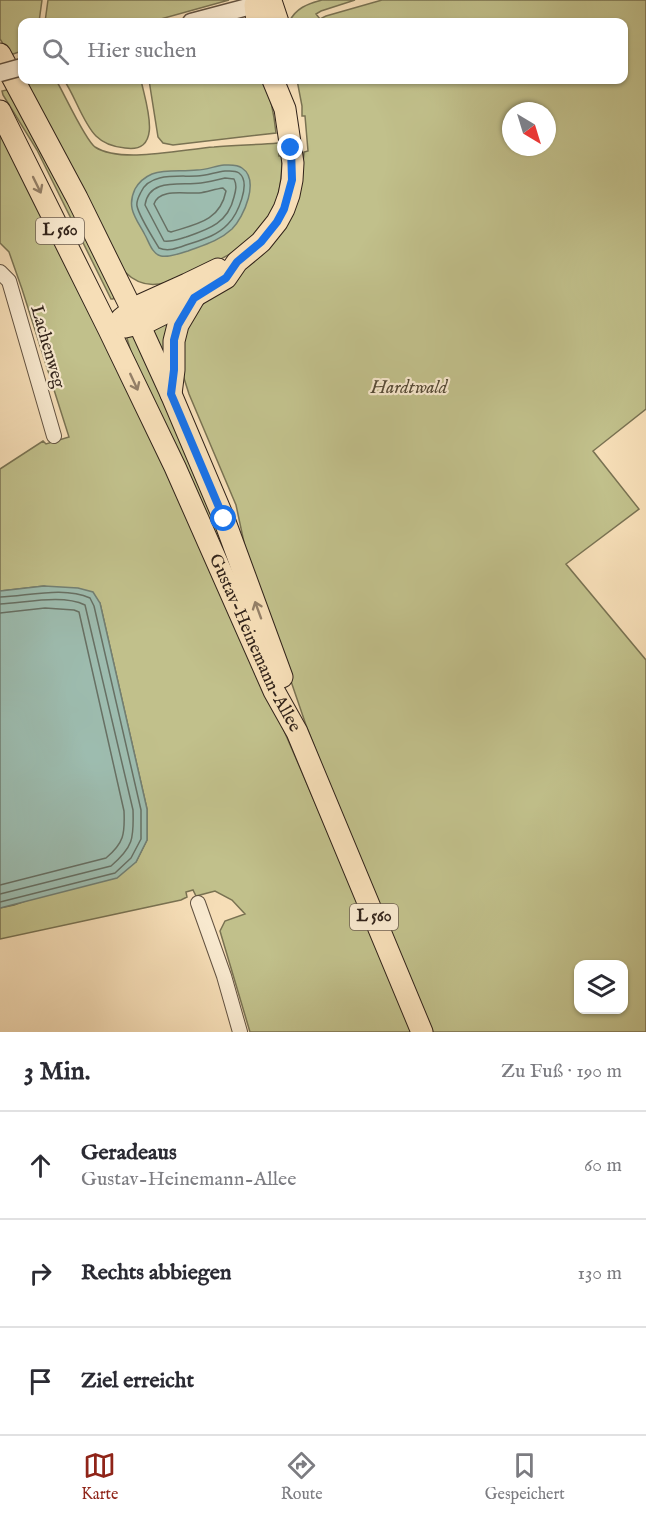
<!DOCTYPE html>
<html lang="de">
<meta charset="utf-8">
<style>
:root{--surface:#fff;--page:#f7f7f7;--text:#2b2b33;--muted:#7c7c81;--line:#e1e1e2;--accent:#8f2418}
body{margin:0;font-family:"IM FELL English",serif;background:var(--page);color:var(--text)}
.controls{position:absolute;right:18px;bottom:18px;display:grid;overflow:hidden;border-radius:12px;box-shadow:0 2px 4px #0004}
.controls button{width:54px;height:54px;display:grid;place-items:center;padding:0;border:0;border-bottom:2px solid var(--line);background:var(--surface);color:var(--text);font:30px sans-serif}
.compass{position:absolute;left:502px;top:102px;width:54px;height:54px;border-radius:50%;background:var(--surface);box-shadow:0 2px 4px #0004;rotate:142deg}
.stop{position:absolute;width:18px;height:18px;margin:-14px;border:4px solid #1a73e8;border-radius:50%;background:#fff}
.stop.end{background:#1a73e8;border-color:#fff;box-shadow:0 2px 6px #0008}
.list{margin:0;padding:0;list-style:none}
h2{display:flex;justify-content:space-between;align-items:center;height:78px;margin:0;padding:0 24px;font-size:26px}
h2 small{font-size:20px;font-weight:400;color:var(--muted)}
.list li{display:grid;grid-template-columns:39px 1fr auto;gap:18px;align-items:center;box-sizing:border-box;height:108px;padding:0 24px;border-top:2px solid var(--line)}
.list b{display:block;font-size:22px;white-space:nowrap}
.list p{margin:0;font-size:20px;white-space:nowrap;color:var(--muted)}
.list em{font-size:20px;font-style:normal;color:var(--muted)}
.icon{flex:none;width:33px;height:33px;fill:none;stroke:currentColor;stroke-width:2;stroke-linecap:round;stroke-linejoin:round}
.map{position:relative;flex:none;width:646px;height:1032px;overflow:hidden}
.search{position:absolute;background:var(--surface);box-shadow:0 2px 4px #0004;left:18px;right:18px;top:18px;height:66px;display:flex;align-items:center;gap:15px;box-sizing:border-box;padding:0 21px;border-radius:12px;color:var(--muted);font-size:22px}
.sheet{height:402px;background:var(--surface)}
nav{display:flex;justify-content:space-around;align-items:center;box-sizing:border-box;height:84px;border-top:2px solid var(--line);background:var(--surface);font-size:16px;color:var(--muted)}
nav a{display:grid;justify-items:center;gap:3px}
nav .on{color:var(--accent)}
.map>svg:first-child{display:block}
</style>
<div class="map">
<svg width="646" height="1032" viewBox="0 0 646 1032">
<rect width="100%" height="100%" fill="#f6deb7"/>
<filter id="stains"><feTurbulence type="fractalNoise" baseFrequency=".00333" numOctaves="4"/><feColorMatrix values="0 0 0 0 .2 0 0 0 0 .09 0 0 0 0 .02 0 0 0 .5 -.17"/></filter>
<radialGradient id="worn" r=".72"><stop offset=".6" stop-color="#630" stop-opacity="0"/><stop offset="1" stop-color="#630" stop-opacity=".3"/></radialGradient>
<path fill="#c1c08b" stroke="#797252" stroke-width="1.5" fill-rule="evenodd" d="M0,0H42L39,22H22V51L10,55L0,39Z
M48,0H229L150,22H45Z
M322,0H355L321,11L316,14L320,19L326,16L382,0H646V409L593,451L639,509L566,564L646,660V1032H433L350,836L307,728L245,547L236,505L189,394L182,372L179,348L193,311L262,255L274,242L303,163L304,152L308,151L305,116H302V106L297,80H624V22H289C296,8 307,4 322,0ZM511,111H547V147H511ZM578,964H624V1010H578Z
M46,80H56C64,93 85,140 95,147C121,164 184,149 214,147C235,145 257,145 278,143L279,156H282C282,178 280,199 268,218C251,247 219,261 190,273C180,277 169,283 159,284C146,286 134,281 125,272L27,84Z
M64,80H141C145,101 165,154 125,148C114,147 104,144 96,136C83,123 75,96 64,80Z
M149,80H264C271,97 274,114 276,133L173,145L163,143L158,137Z
M11,89L115,296L113,299H111L37,150L3,95L2,91Z
M0,129C70,271 139,412 206,556C278,713 345,872 412,1032H250L220,931L225,921L245,914L232,900L215,891L196,896L193,890L186,892L187,897L181,900L0,939V908L14,905L136,862L147,840V809L100,603L44,586L0,591V469L43,441L46,444L69,437L22,289L9,252L0,243Z
M172,317L164,354L152,328Z
M133,333L223,537L236,581L131,352L126,335Z"/>
<path fill="#9dbcaf" stroke="#727f73" stroke-width="1.5" d="M224,165C230,165 237,164 242,168C260,180 244,217 232,229C219,241 204,245 188,251C180,253 169,258 161,256C152,254 149,242 145,235C136,218 126,208 135,189C139,182 145,177 152,174C167,169 182,172 197,170C206,170 215,166 224,165Z
M44,586L78,588L93,592L100,603L147,809V840L136,862L117,878L0,908V591Z"/>
<g fill="none" stroke-linecap="round" stroke-linejoin="round">
<path stroke="#677064" stroke-width="1.5" d="M225,171C229,171 235,170 239,173C252,183 237,215 228,224C217,236 201,240 186,245C178,248 168,252 159,248C153,238 139,216 137,206C136,201 139,196 141,192C150,172 179,177 197,176C206,176 216,172 225,171Z
M225,178L234,179C237,185 236,190 234,197C228,223 209,229 186,237C179,239 172,242 164,241L145,205C149,177 182,186 201,183C209,182 217,180 225,178Z
M223,188L226,191C220,221 197,224 171,232L168,231L154,204C159,188 185,194 199,193C207,192 215,189 223,188Z
M0,597C28,596 64,586 90,598L94,606L141,810V839L131,858L115,873L0,902
M0,604C25,603 62,594 85,605L133,810C134,839 133,847 111,866L0,894
M0,613L45,608L74,610L79,612L124,811C125,834 124,843 106,858L0,885"/>
<defs>
<path id="minor" d="M0,272L9,281L54,436
M198,903L224,976L240,1032"/>
<path id="tertiary" d="M191,22L255,5"/>
<g id="primary">
<path d="M271,1L278,22"/>
<path d="M255,5L257,22"/>
<path d="M0,54L77,198L139,324L171,394L224,519L282,677"/>
<path id="s1" d="M0,111L109,330L175,467L274,691L297,732L422,1032"/>
<path d="M121,319L136,307L187,284L218,269"/>
<path d="M125,327L147,322L169,311L226,278L237,262L261,242L277,222L284,209L289,195L292,180L293,163L285,109L273,80"/>
<path d="M171,394L174,370V341L178,325L194,298"/>
</g>
</defs>
<use href="#minor" stroke="#625241" stroke-width="16"/>
<use href="#tertiary" stroke="#625241" stroke-width="19"/>
<use href="#primary" stroke="#31231a" stroke-width="23"/>
<use href="#minor" stroke="#f9ead0" stroke-width="14"/>
<use href="#tertiary" stroke="#f9ead0" stroke-width="16"/>
<use href="#primary" stroke="#f6deb7" stroke-width="21"/>
<defs>
<path id="tertiary-bridge" d="M0,73L22,67"/>
</defs>
<use href="#tertiary-bridge" stroke="#625241" stroke-width="19" stroke-linecap="butt"/>
<use href="#tertiary-bridge" stroke="#f9ead0" stroke-width="16"/>
</g>
<defs><path id="oneway-shaft" d="M-6 0H5M1.5-3L5.5 0L1.5 3" fill="none" stroke-width="1.6" stroke-linecap="round" stroke-linejoin="round" transform="scale(1.5)"/></defs>
<g stroke="#948068">
<use href="#oneway-shaft" transform="translate(37 185) rotate(64)"/>
<use href="#oneway-shaft" transform="translate(134 382) rotate(65)"/>
<use href="#oneway-shaft" transform="translate(258 610) rotate(-110)"/>
</g>
<g fill="none" stroke-linecap="round" stroke-linejoin="round">
<path stroke="#1a73e8" stroke-width="8" d="M224,519L171,394L174,370V340L178,325L194,298L226,278L237,262L261,242L277,222L284,209L292,180L291,148"/>
</g>
<g text-anchor="middle" dominant-baseline="central" stroke-width="4.5" stroke-linejoin="round" paint-order="stroke">
<g fill="#f9ead0" stroke="#6d5f51" stroke-width="1.5">
<rect x="36" y="218" width="48" height="26" rx="4.5"/>
<rect x="350" y="904" width="48" height="26" rx="4.5"/>
</g>
<g font-size="16" font-weight="bold" fill="#31231a">
<text x="60" y="231">L 560</text>
<text x="374" y="917">L 560</text>
</g>
<g font-size="18" fill="#31231a" stroke="#f9ead0">
<text transform="translate(47 347) rotate(74)">Lachenweg</text>
<text stroke="none"><textPath href="#s1" startOffset="590">Gustav-Heinemann-Allee</textPath></text>
</g>
<g font-size="18" font-style="italic" fill="#554a36" stroke="#f9ead0">
<text x="409" y="388">Hardtwald</text>
</g>
</g>
<rect width="100%" height="100%" filter="url(#stains)"/>
<rect width="100%" height="100%" fill="url(#worn)"/>
</svg>
<div class="controls">
<button><svg class="icon" aria-label="layers" viewBox="0 0 24 24"><path d="M12 4l9 5-9 5-9-5zM3 14l9 5 9-5"/></svg></button>
</div>
<svg class="compass" viewBox="-18 -18 36 36"><path d="M0-13l5 13h-10z" fill="#e53935"/><path d="M0 13l5-13h-10z" fill="#7c7c81"/></svg>
<div class="stop" style="left:224px;top:519px"></div>
<div class="stop end" style="left:291px;top:148px"></div>
<div class="search"><svg class="icon" aria-label="search" viewBox="0 0 24 24"><circle cx="10" cy="10" r="6"/><path d="M15 15l6 6"/></svg>Hier suchen</div>
</div>
<section class="sheet">
<h2>3 Min.<small>Zu Fuß · 190 m</small></h2>
<ul class="list">
<li><svg class="icon" aria-label="ahead" viewBox="0 0 24 24"><path d="M12 20V5M6 11l6-6 6 6"/></svg><div><b>Geradeaus</b><p>Gustav-Heinemann-Allee</p></div><em>60 m</em></li>
<li><svg class="icon" aria-label="right" viewBox="0 0 24 24"><path d="M7 20v-9h11M14 6l5 5-5 5"/></svg><div><b>Rechts abbiegen</b></div><em>130 m</em></li>
<li><svg class="icon" aria-label="arrive" viewBox="0 0 24 24"><path d="M6 21V4h12l-3 4 3 4H6"/></svg><div><b>Ziel erreicht</b></div></li>
</ul>
</section>
<nav>
<a class="on"><svg class="icon" aria-label="map" viewBox="0 0 24 24"><path d="M3 6l6-2 6 2 6-2v14l-6 2-6-2-6 2zM9 4v14M15 6v14"/></svg>Karte</a>
<a><svg class="icon" aria-label="directions" viewBox="0 0 24 24"><path d="M12 3l9 9-9 9-9-9zM9 14v-3h6M13 9l2 2-2 2"/></svg>Route</a>
<a><svg class="icon" aria-label="saved" viewBox="0 0 24 24"><path d="M7 4h10v16l-5-4-5 4z"/></svg>Gespeichert</a>
</nav>
